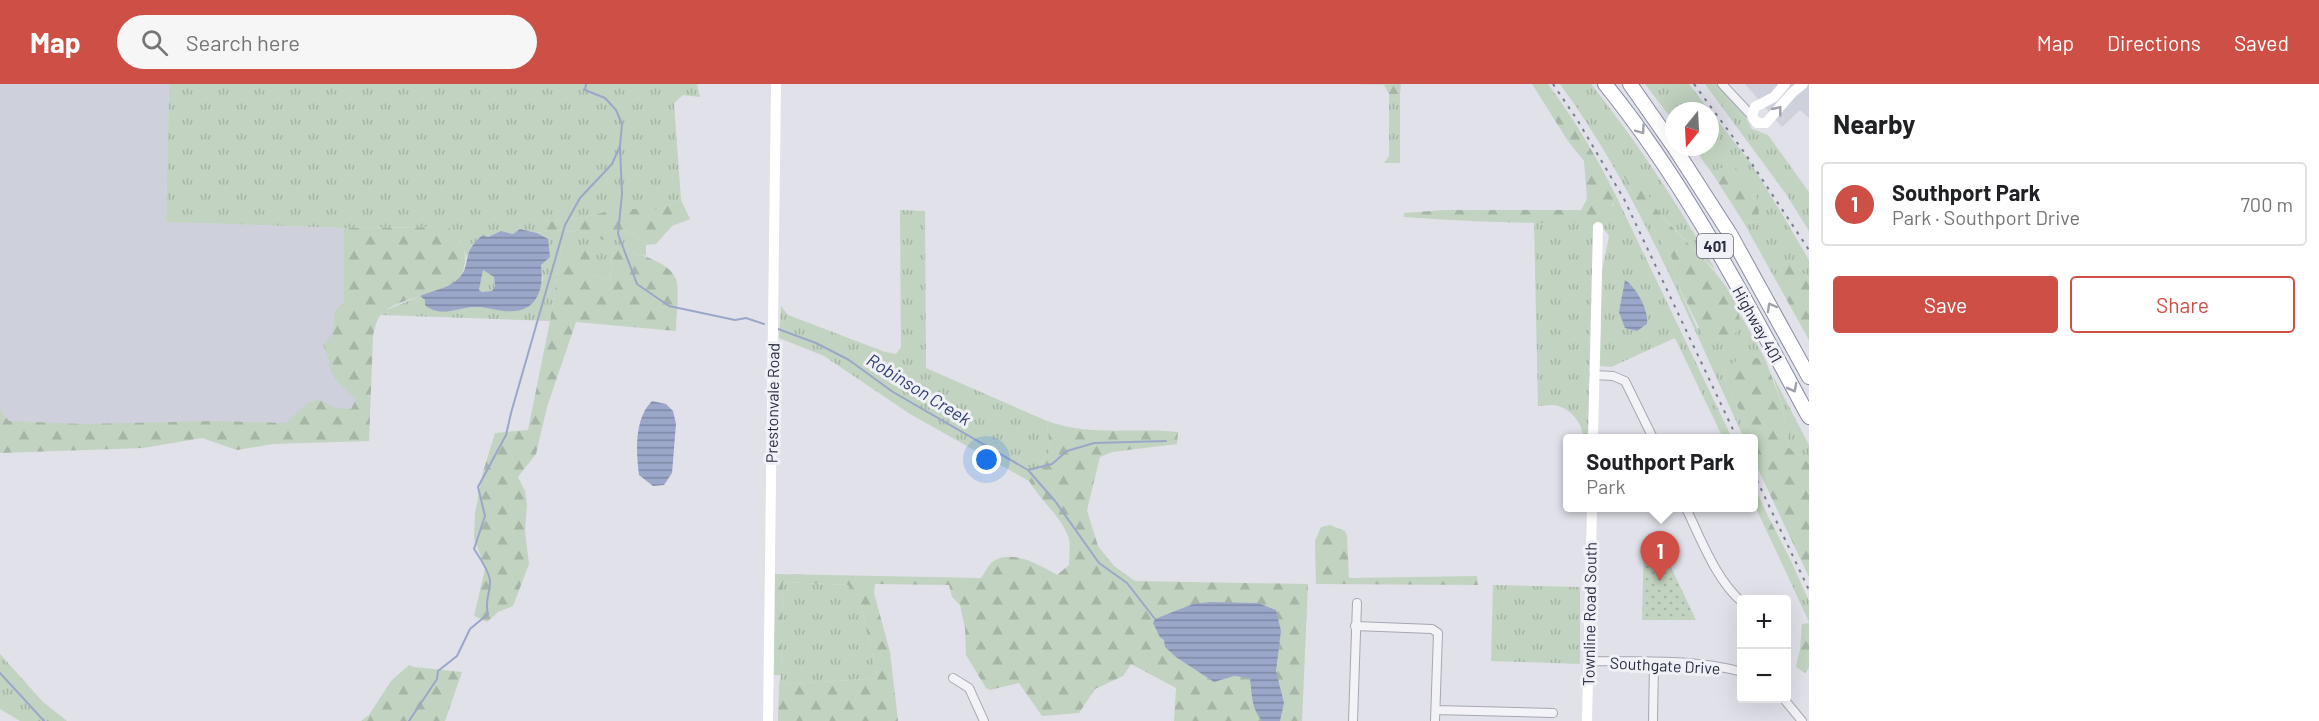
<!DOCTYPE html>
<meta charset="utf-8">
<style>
:root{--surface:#fff;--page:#f6f6f6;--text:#202124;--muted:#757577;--line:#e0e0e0;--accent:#ce4f45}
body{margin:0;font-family:Barlow,sans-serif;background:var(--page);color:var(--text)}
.controls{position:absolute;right:18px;bottom:18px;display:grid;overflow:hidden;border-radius:6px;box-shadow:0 6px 24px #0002}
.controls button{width:54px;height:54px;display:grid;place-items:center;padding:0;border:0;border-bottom:2px solid var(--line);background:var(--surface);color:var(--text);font:30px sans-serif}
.compass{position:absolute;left:1665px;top:18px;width:54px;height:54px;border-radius:50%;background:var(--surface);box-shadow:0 6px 24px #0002;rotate:198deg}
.you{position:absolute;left:987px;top:376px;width:21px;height:21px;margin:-15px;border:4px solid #fff;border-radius:50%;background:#1a73e8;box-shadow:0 0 0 9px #1a73e833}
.badge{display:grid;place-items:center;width:39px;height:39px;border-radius:50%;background:var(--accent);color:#fff;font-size:20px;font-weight:700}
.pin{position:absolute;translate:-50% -50px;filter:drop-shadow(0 2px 3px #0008)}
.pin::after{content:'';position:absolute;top:32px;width:21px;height:18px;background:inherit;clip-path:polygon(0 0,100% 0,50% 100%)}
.popup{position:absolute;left:1563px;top:350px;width:195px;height:78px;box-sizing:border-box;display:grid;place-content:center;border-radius:6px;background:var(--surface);filter:drop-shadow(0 2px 4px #0005);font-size:20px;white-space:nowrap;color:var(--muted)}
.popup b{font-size:22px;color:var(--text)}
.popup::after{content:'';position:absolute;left:50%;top:100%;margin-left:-12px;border:12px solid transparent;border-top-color:var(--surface)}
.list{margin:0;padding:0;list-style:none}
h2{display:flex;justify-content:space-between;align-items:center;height:78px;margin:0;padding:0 24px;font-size:26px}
h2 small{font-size:20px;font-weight:400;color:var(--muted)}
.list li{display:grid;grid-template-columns:39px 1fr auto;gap:18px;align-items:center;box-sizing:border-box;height:84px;margin:0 12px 12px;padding:0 12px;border:2px solid var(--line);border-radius:6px}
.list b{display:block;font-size:22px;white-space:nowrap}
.list p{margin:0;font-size:20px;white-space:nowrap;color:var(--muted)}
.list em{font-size:20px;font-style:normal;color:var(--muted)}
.actions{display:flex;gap:12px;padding:18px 24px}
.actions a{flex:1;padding:14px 0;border:2px solid var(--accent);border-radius:6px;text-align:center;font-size:21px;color:var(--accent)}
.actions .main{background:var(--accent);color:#fff}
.icon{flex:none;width:33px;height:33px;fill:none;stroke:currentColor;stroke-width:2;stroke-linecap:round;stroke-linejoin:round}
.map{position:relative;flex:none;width:1809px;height:637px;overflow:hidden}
header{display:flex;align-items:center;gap:36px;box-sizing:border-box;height:84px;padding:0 30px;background:var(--accent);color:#fff}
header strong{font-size:28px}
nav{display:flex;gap:33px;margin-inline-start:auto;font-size:21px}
.search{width:420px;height:54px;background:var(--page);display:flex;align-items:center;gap:15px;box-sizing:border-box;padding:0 21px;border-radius:33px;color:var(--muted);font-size:22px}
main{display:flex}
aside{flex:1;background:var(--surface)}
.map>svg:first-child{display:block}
</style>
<header>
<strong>Map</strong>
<div class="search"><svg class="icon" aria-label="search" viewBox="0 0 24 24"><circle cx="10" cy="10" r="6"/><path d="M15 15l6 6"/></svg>Search here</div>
<nav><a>Map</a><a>Directions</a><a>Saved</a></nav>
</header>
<main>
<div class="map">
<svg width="1809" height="637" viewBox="0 0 1809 637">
<defs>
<pattern id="grass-tufts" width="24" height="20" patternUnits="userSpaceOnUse" patternTransform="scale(1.5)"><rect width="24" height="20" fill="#c2d3c1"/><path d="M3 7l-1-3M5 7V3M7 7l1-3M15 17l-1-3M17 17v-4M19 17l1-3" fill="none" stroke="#a7b5a7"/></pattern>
<pattern id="forest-firs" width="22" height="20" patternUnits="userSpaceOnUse" patternTransform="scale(1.5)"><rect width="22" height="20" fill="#c2d3c1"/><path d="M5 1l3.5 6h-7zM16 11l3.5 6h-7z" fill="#a7b5a7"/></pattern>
<pattern id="park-dots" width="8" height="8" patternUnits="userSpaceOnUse" patternTransform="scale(1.5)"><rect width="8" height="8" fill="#c2d3c1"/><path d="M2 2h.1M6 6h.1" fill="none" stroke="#a7b5a7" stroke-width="1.8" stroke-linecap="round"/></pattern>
<pattern id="water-rules" width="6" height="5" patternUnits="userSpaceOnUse" patternTransform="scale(1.5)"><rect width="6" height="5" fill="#9ba7c9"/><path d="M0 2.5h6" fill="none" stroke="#7e88a5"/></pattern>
</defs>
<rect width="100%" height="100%" fill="#e0e1e9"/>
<path fill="#ced0db" d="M0,0H169L166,138L344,144V218L367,354L0,346Z
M1745,0H1809V34L1800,26L1782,43Z"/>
<path fill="url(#grass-tufts)" d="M169,0H697L700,13L683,11L674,19L681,116L658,125H618L580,134L546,138L538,149L551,146L590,149L603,155L614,153L622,147L635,150L646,161V172L613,163L610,196L588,190L584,162H562L550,237L381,231L384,227L420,212L425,216V221C441,234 458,222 476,223C489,224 502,226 515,227L543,196L541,181L548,156L537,149L520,145L513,150L501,147L472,160L467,173L460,157L447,143L344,144L166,138Z
M1560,0H1591C1638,59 1679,122 1716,187L1661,131L1647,112L1635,83L1623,91L1641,125L1672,174L1675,195L1697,244L1738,243L1740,230L1765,275L1745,274L1722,286L1728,305L1753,351L1757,383L1753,374V354H1744C1689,236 1638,106 1560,0Z
M1645,0H1689L1710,27H1674V38Z
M1705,0H1717L1744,30L1752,45L1768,51L1809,108V147L1786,110Z
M1389,10H1400V79H1384L1389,72Z
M1710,27L1750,78L1785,135L1809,176V195L1790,177L1779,190V202L1744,139L1757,138L1721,84L1714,92L1693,63H1710Z
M1616,112L1732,354H1723L1675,254L1611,283L1600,282L1602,187L1609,152L1603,144L1589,354H1583C1583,340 1572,326 1558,322C1553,320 1544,322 1538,322L1534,137L1613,122Z
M900,126L925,127L926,284L1047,337L1050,367L1029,397L910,330L824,272L779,254L781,222L788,231L885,268L896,270L901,263Z
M483,185L494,193L495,202L492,207L482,208L479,206Z
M1772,290L1809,361V378L1788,363L1782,320Z
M1753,400L1768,432L1761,435L1753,419Z
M1791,477L1809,517V538L1784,484Z
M783,498L848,501L859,513L878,594L779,601L781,591Z
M1493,501L1580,503V580L1491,577Z
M0,570L43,618L67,637H20L0,625Z"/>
<path fill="url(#forest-firs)" d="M1401,0L1400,10H1389L1384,1H1355Z
M1532,0H1548C1574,35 1597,73 1616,112C1614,119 1611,126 1604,131C1581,146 1437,135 1404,133V129L1444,126H1581L1587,115L1584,77L1568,57Z
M1625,77L1635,82C1643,100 1649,116 1661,131C1677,151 1768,226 1731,253C1724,258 1713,259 1705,256L1675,195L1672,174L1641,125L1623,91L1620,80Z
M1734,83C1752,95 1763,117 1757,138L1744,139L1714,92L1721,84Z
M681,116L690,135L672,142L656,160L646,161L635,150L623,147L614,153L603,156L590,149L551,146L537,149L546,138L580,134L618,125H658Z
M448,143C459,155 469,166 464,183C463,186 463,190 461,192C449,209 402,213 385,227C377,232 375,243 373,252L369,357L273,360L237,366L202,354L143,364L0,369V326L9,337L82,340L216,337L286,339L308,318L320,316L336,324L351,325L356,315C347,307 333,297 330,284C328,272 329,273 323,261L333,249L335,227L344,218V144Z
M562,162H584L592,165L588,190L610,196L613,163C631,168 674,177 677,199C679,214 676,232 676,247L576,238L547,323L536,370L518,393L525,407L527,420L525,448L529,480L513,522L498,528L487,538L474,532L485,485L474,454L475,429L483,388L495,349L528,346L550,237Z
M1790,177L1809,195V256L1779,202V190L1782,178Z
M1745,273L1765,275L1782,320L1788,363L1809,378V493L1757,383L1753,351L1728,305L1722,286L1729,281Z
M1047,337C1090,353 1134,343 1178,348L1177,360L1112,368L1100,373L1087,426L1098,462L1114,482L1135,497L1308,500L1302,637H1174L1176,604L1131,580L1123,592L1095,605L1079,629L1042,632L1019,599L990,606L986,604L966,571L965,544L960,521L952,513L949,501L875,500L874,509L890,568L898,637H778L779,601L878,594L859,513L848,501L783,498L781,591H774L775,490L981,494C984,490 988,482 992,478C1011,464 1040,481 1057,491L1069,481C1069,473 1071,460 1068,452C1060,431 1040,416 1029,397L1050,367Z
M1768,432L1791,477L1784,484L1761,435Z
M1330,441L1345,447L1347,452L1349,494L1477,492L1478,501L1316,500L1315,457L1321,443Z
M1809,539V584L1805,589L1796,583L1800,565L1802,540Z
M409,581L414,583L462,588L445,637H361L369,631L391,597Z"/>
<path fill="url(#park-dots)" d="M1644,458H1659L1696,536H1642Z"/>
<path fill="url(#water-rules)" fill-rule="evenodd" d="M520,145L537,149L548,155L550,173L541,181C544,201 539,225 515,227C502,229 487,222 474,223C456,224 440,234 425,221V216L420,212C433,206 449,205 460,193C471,181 461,167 483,151L488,153L501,147L513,150ZM483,186L494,193L495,202L492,207L482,208L479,206Z
M1625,196C1636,203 1649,226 1647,240L1637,247L1625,244L1619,228Z
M652,317L666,320L673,327L676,340L672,389L664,401L653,402L639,391C636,367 634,335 652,317Z
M1210,518L1258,519L1276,526L1281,547L1276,587L1284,619L1280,637H1262C1251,624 1252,610 1250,594L1234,592L1214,598L1176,573L1165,563L1164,556L1160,553L1153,539L1155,535L1193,520Z"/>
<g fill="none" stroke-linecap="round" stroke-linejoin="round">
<path stroke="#9ba7c9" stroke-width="2" d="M586,0L585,6L605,14L616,26L622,40L620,62L622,110L618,150L637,200L669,222L735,236L746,234L764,240
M778,245L816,259L849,276L893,308L1028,386L1055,417L1099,479L1127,499L1155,535
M1028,386L1052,380L1067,367L1094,359L1166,357
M0,589L44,637
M409,637L437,595L438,587L457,572L470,545L488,530C484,516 491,508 490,496C488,485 480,474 474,465L485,432L478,403L506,351L511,329L565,141L580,114L612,80L620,62"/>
<defs>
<path id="street" d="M1722,0L1752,32
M1594,291L1613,292L1625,297L1653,354
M1686,424C1700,453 1716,496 1742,518
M1355,542L1432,545L1438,549L1435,637
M1588,577C1639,578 1693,574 1742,588
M953,594L969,604L984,637
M1783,614L1802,637
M1436,626L1553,629
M1353,637L1357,519
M1653,637L1654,579"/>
<path id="highway" d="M1605,0C1687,101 1747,219 1809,333
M1630,0L1674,63
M1674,63L1730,150L1809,293"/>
</defs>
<use href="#street" stroke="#a5a7b3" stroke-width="10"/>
<use href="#highway" stroke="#878ba0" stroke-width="16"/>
<use href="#street" stroke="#f3f3f7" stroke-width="8"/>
<path stroke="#fff" stroke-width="10" d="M1785,0L1774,13L1755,23L1752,32L1757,39H1766L1792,9L1803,0
M1593,354L1598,143
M768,637L776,0
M1587,637L1592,424"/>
<use href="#highway" stroke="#fff" stroke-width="14"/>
<path stroke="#797d93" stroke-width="2" stroke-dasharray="3 6" stroke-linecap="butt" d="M1553,0L1578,37L1624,115L1737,354
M1694,0L1744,68L1809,166
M1753,388L1809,506"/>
</g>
<defs><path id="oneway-chevron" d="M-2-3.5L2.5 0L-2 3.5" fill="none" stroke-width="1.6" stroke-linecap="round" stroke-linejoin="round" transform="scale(1.5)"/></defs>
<g stroke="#9fa0a9">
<use href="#oneway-chevron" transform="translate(1778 26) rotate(-51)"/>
<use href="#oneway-chevron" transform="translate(1641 46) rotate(54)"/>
<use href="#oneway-chevron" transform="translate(1771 223) rotate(-119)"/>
<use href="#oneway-chevron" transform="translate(1793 304) rotate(62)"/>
</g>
<g text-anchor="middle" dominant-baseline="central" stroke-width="6" stroke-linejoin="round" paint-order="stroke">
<rect fill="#eff1f6" stroke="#646777" stroke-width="1.5" x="1697" y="150" width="36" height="24" rx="4.5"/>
<g font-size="15" font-weight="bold" fill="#292c40">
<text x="1715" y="162">401</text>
</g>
<g font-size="16" fill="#292c40" stroke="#eff1f6">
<text transform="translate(1758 240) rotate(61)">Highway 401</text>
<text transform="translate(772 319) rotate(-89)">Prestonvale Road</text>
<text transform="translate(1589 530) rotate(-89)">Townline Road South</text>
<text transform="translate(1665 581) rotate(3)">Southgate Drive</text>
</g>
<g font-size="18" font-style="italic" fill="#334174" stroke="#eff1f6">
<text transform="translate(919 305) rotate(32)">Robinson Creek</text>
</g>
</g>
</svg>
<div class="controls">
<button>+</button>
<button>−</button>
</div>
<svg class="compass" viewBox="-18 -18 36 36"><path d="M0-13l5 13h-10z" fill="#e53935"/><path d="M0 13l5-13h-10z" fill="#757577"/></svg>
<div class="you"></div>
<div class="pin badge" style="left:1660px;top:497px">1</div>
<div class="popup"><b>Southport Park</b>Park</div>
</div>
<aside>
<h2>Nearby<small></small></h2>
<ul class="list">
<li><span class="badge">1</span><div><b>Southport Park</b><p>Park · Southport Drive</p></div><em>700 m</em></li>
</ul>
<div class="actions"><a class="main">Save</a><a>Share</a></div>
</aside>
</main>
